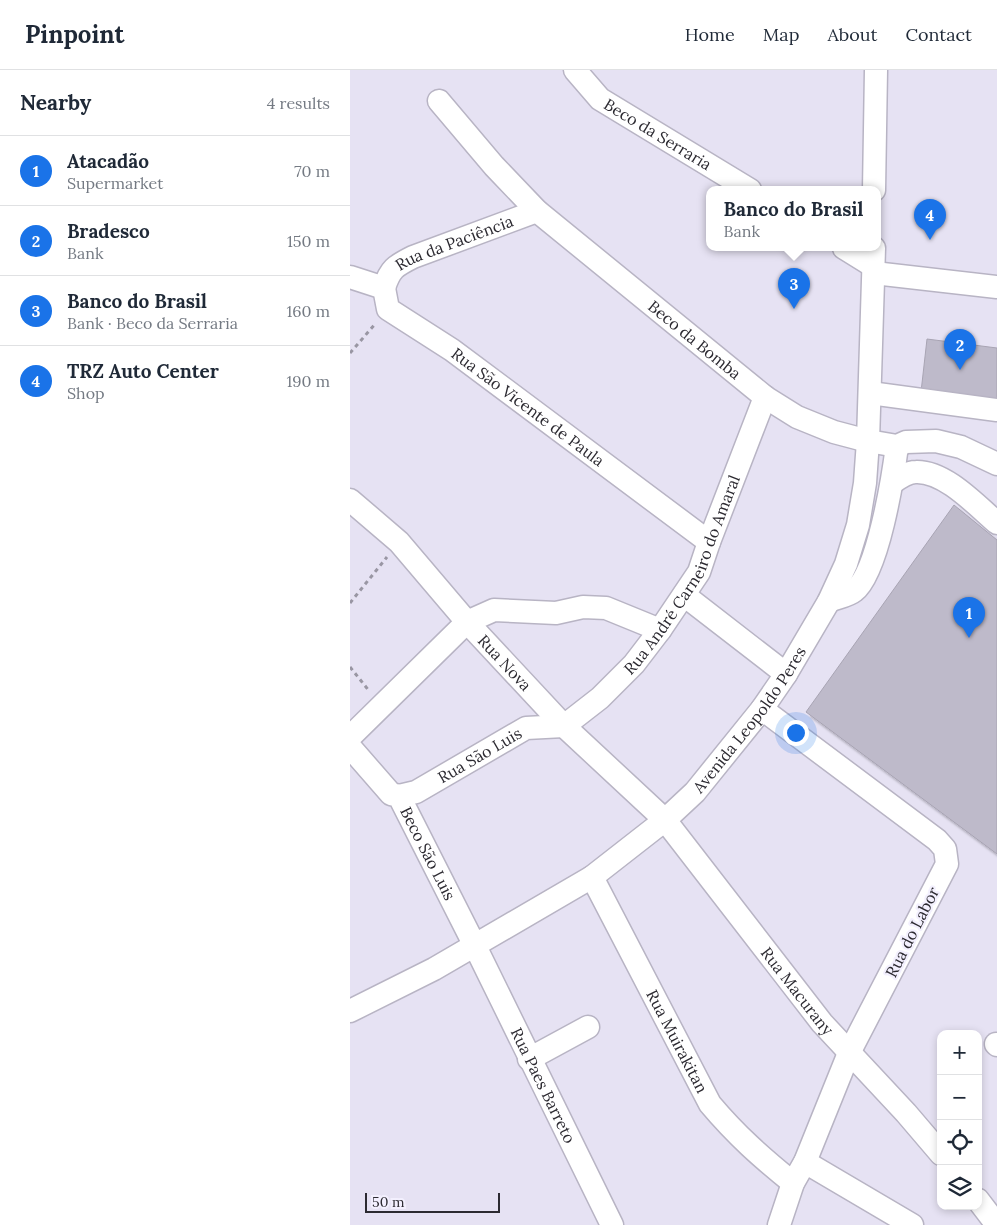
<!DOCTYPE html>
<meta charset="utf-8">
<style>
:root{--surface:#fff;--page:#f2f2f3;--text:#1f2937;--muted:#747a83;--line:#e0e1e3;--accent:#1a73e8}
body{margin:0;font-family:Lora,serif;background:var(--page);color:var(--text)}
.controls{position:absolute;right:15px;bottom:15px;display:grid;overflow:hidden;border-radius:10px;box-shadow:0 2px 8px #0003}
.controls button{width:45px;height:45px;display:grid;place-items:center;padding:0;border:0;border-bottom:1px solid var(--line);background:var(--surface);color:var(--text);font:25px sans-serif}
.scale{position:absolute;left:15px;bottom:12px;width:135px;box-sizing:border-box;padding-left:5px;border:2px solid #2c2a31;border-top:0;font-size:14px;line-height:18px;white-space:nowrap;color:#2c2a31;-webkit-text-stroke:4px #f3f0fe;paint-order:stroke}
.you{position:absolute;left:445px;top:662px;width:18px;height:18px;margin:-12px;border:4px solid #fff;border-radius:50%;background:#1a73e8;box-shadow:0 0 0 8px #1a73e833}
.badge{display:grid;place-items:center;width:32px;height:32px;border-radius:50%;background:var(--accent);color:#fff;font-size:16px;font-weight:700}
.pin{position:absolute;translate:-50% -41px;filter:drop-shadow(0 1px 2px #0008)}
.pin::after{content:'';position:absolute;top:26px;width:18px;height:15px;background:inherit;clip-path:polygon(0 0,100% 0,50% 100%)}
.popup{position:absolute;left:356px;top:116px;width:175px;height:65px;box-sizing:border-box;display:grid;place-content:center;border-radius:10px;background:var(--surface);filter:drop-shadow(0 1px 4px #0005);font-size:16px;white-space:nowrap;color:var(--muted)}
.popup b{font-size:19px;color:var(--text)}
.popup::after{content:'';position:absolute;left:50%;top:100%;margin-left:-10px;border:10px solid transparent;border-top-color:var(--surface)}
.list{margin:0;padding:0;list-style:none}
h2{display:flex;justify-content:space-between;align-items:center;height:65px;margin:0;padding:0 20px;font-size:21px}
h2 small{font-size:16px;font-weight:400;color:var(--muted)}
.list li{display:grid;grid-template-columns:32px 1fr auto;gap:15px;align-items:center;box-sizing:border-box;height:70px;padding:0 20px;border-top:1px solid var(--line)}
.list b{display:block;font-size:19px;white-space:nowrap}
.list p{margin:0;font-size:16px;white-space:nowrap;color:var(--muted)}
.list em{font-size:16px;font-style:normal;color:var(--muted)}
.icon{flex:none;width:28px;height:28px;fill:none;stroke:currentColor;stroke-width:2;stroke-linecap:round;stroke-linejoin:round}
.map{position:relative;flex:none;width:647px;height:1155px;overflow:hidden}
header{display:flex;align-items:center;gap:30px;box-sizing:border-box;height:70px;padding:0 25px;background:var(--surface);border-bottom:1px solid var(--line)}
header strong{font-size:24px}
nav{display:flex;gap:28px;margin-inline-start:auto;font-size:18px}
main{display:flex}
aside{flex:1;background:var(--surface)}
.map>svg:first-child{display:block}
</style>
<header>
<strong>Pinpoint</strong>
<nav><a>Home</a><a>Map</a><a>About</a><a>Contact</a></nav>
</header>
<main>
<aside>
<h2>Nearby<small>4 results</small></h2>
<ul class="list">
<li><span class="badge">1</span><div><b>Atacadão</b><p>Supermarket</p></div><em>70 m</em></li>
<li><span class="badge">2</span><div><b>Bradesco</b><p>Bank</p></div><em>150 m</em></li>
<li><span class="badge">3</span><div><b>Banco do Brasil</b><p>Bank · Beco da Serraria</p></div><em>160 m</em></li>
<li><span class="badge">4</span><div><b>TRZ Auto Center</b><p>Shop</p></div><em>190 m</em></li>
</ul>
</aside>
<div class="map">
<svg width="647" height="1155" viewBox="0 0 647 1155">
<defs>
<filter id="shadow"><feDropShadow dx="4.5" dy="4.5" stdDeviation="1" flood-color="#0004"/></filter>
</defs>
<rect width="100%" height="100%" fill="#e6e2f3"/>
<path fill="#bebaca" stroke="#a8a4b3" filter="url(#shadow)" d="M577,269L647,278V331L571,322Z
M604,435L647,470V784L456,642Z"/>
<g fill="none" stroke-linecap="round" stroke-linejoin="round">
<defs>
<g id="minor">
<path id="s1" d="M225,0L250,29L400,120"/>
<path id="s2" d="M89,31L144,96L187,141L415,327L447,347L484,362L518,371L547,376L556,372L586,371L611,377L647,394"/>
<path d="M524,120L526,0"/>
<path d="M494,178L523,196"/>
<path d="M524,203L647,217"/>
<path id="s3" d="M0,207L34,218L38,239L102,280L359,472"/>
<path id="s4" d="M34,218C40,199 45,196 63,187L187,141"/>
<path d="M520,323L647,340"/>
<path d="M542,413C549,408 557,402 566,402C595,401 626,435 647,453"/>
<path id="s5" d="M0,430L49,472L117,552L214,656L315,750L472,953L556,1043L591,1084"/>
<path d="M334,525L436,604"/>
<path d="M479,531C486,528 498,526 504,521C528,503 543,407 547,376"/>
<path d="M412,639L587,770L595,779L597,794L499,983L455,1092L443,1113L429,1155"/>
<path id="s6" d="M214,656L250,628L284,594L310,560L349,502L359,472L415,327"/>
<path d="M0,667L117,552L144,540L206,543L233,537L256,538L310,560"/>
<path id="s7" d="M0,677L41,724L49,726L125,876L262,1155"/>
<path id="s8" d="M49,726L66,722L176,658L214,656"/>
<path id="s9" d="M242,807L360,1034C387,1066 411,1087 443,1113"/>
<path id="s10" d="M0,941L84,899L242,807L315,750L345,722L412,639L436,604L479,531L496,494L508,455L515,413L518,371L524,178"/>
<path d="M646,974L647,975"/>
<path d="M179,989L238,957"/>
<path d="M455,1092L562,1155"/>
<path d="M628,1130L647,1155"/>
</g>
</defs>
<use href="#minor" stroke="#b8b4c4" stroke-width="25"/>
<path stroke="#9996a3" stroke-width="3" stroke-dasharray="4 4" stroke-linecap="butt" d="M0,283L26,253
M0,533L37,487
M0,597L20,622"/>
<use href="#minor" stroke="#fff" stroke-width="22"/>
</g>
<g text-anchor="middle" dominant-baseline="central" stroke-width="4.5" stroke-linejoin="round" paint-order="stroke">
<g font-size="16" fill="#2c2a31" stroke="#f3f0fe">
<text stroke="none"><textPath href="#s1" startOffset="106">Beco da Serraria</textPath></text>
<text stroke="none"><textPath href="#s4" startOffset="88">Rua da Paciência</textPath></text>
<text stroke="none"><textPath href="#s2" startOffset="351">Beco da Bomba</textPath></text>
<text stroke="none"><textPath href="#s3" startOffset="228">Rua São Vicente de Paula</textPath></text>
<text stroke="none"><textPath href="#s6" startOffset="196">Rua André Carneiro do Amaral</textPath></text>
<text stroke="none"><textPath href="#s5" startOffset="225">Rua Nova</textPath></text>
<text stroke="none"><textPath href="#s10" startOffset="501">Avenida Leopoldo Peres</textPath></text>
<text stroke="none"><textPath href="#s8" startOffset="91">Rua São Luis</textPath></text>
<text stroke="none"><textPath href="#s7" startOffset="135">Beco São Luis</textPath></text>
<text transform="translate(562 862) rotate(-63)">Rua do Labor</text>
<text stroke="none"><textPath href="#s5" startOffset="666">Rua Macurany</textPath></text>
<text stroke="none"><textPath href="#s9" startOffset="185">Rua Muirakitan</textPath></text>
<text stroke="none"><textPath href="#s7" startOffset="394">Rua Paes Barreto</textPath></text>
</g>
</g>
</svg>
<div class="controls">
<button>+</button>
<button>−</button>
<button><svg class="icon" aria-label="locate" viewBox="0 0 24 24"><circle cx="12" cy="12" r="6"/><path d="M12 2v4M12 18v4M2 12h4M18 12h4"/></svg></button>
<button><svg class="icon" aria-label="layers" viewBox="0 0 24 24"><path d="M12 4l9 5-9 5-9-5zM3 14l9 5 9-5"/></svg></button>
</div>
<div class="scale">50 m</div>
<div class="you"></div>
<div class="pin badge" style="left:619px;top:568px">1</div>
<div class="pin badge" style="left:610px;top:300px">2</div>
<div class="pin badge" style="left:444px;top:239px">3</div>
<div class="popup"><b>Banco do Brasil</b>Bank</div>
<div class="pin badge" style="left:580px;top:170px">4</div>
</div>
</main>
